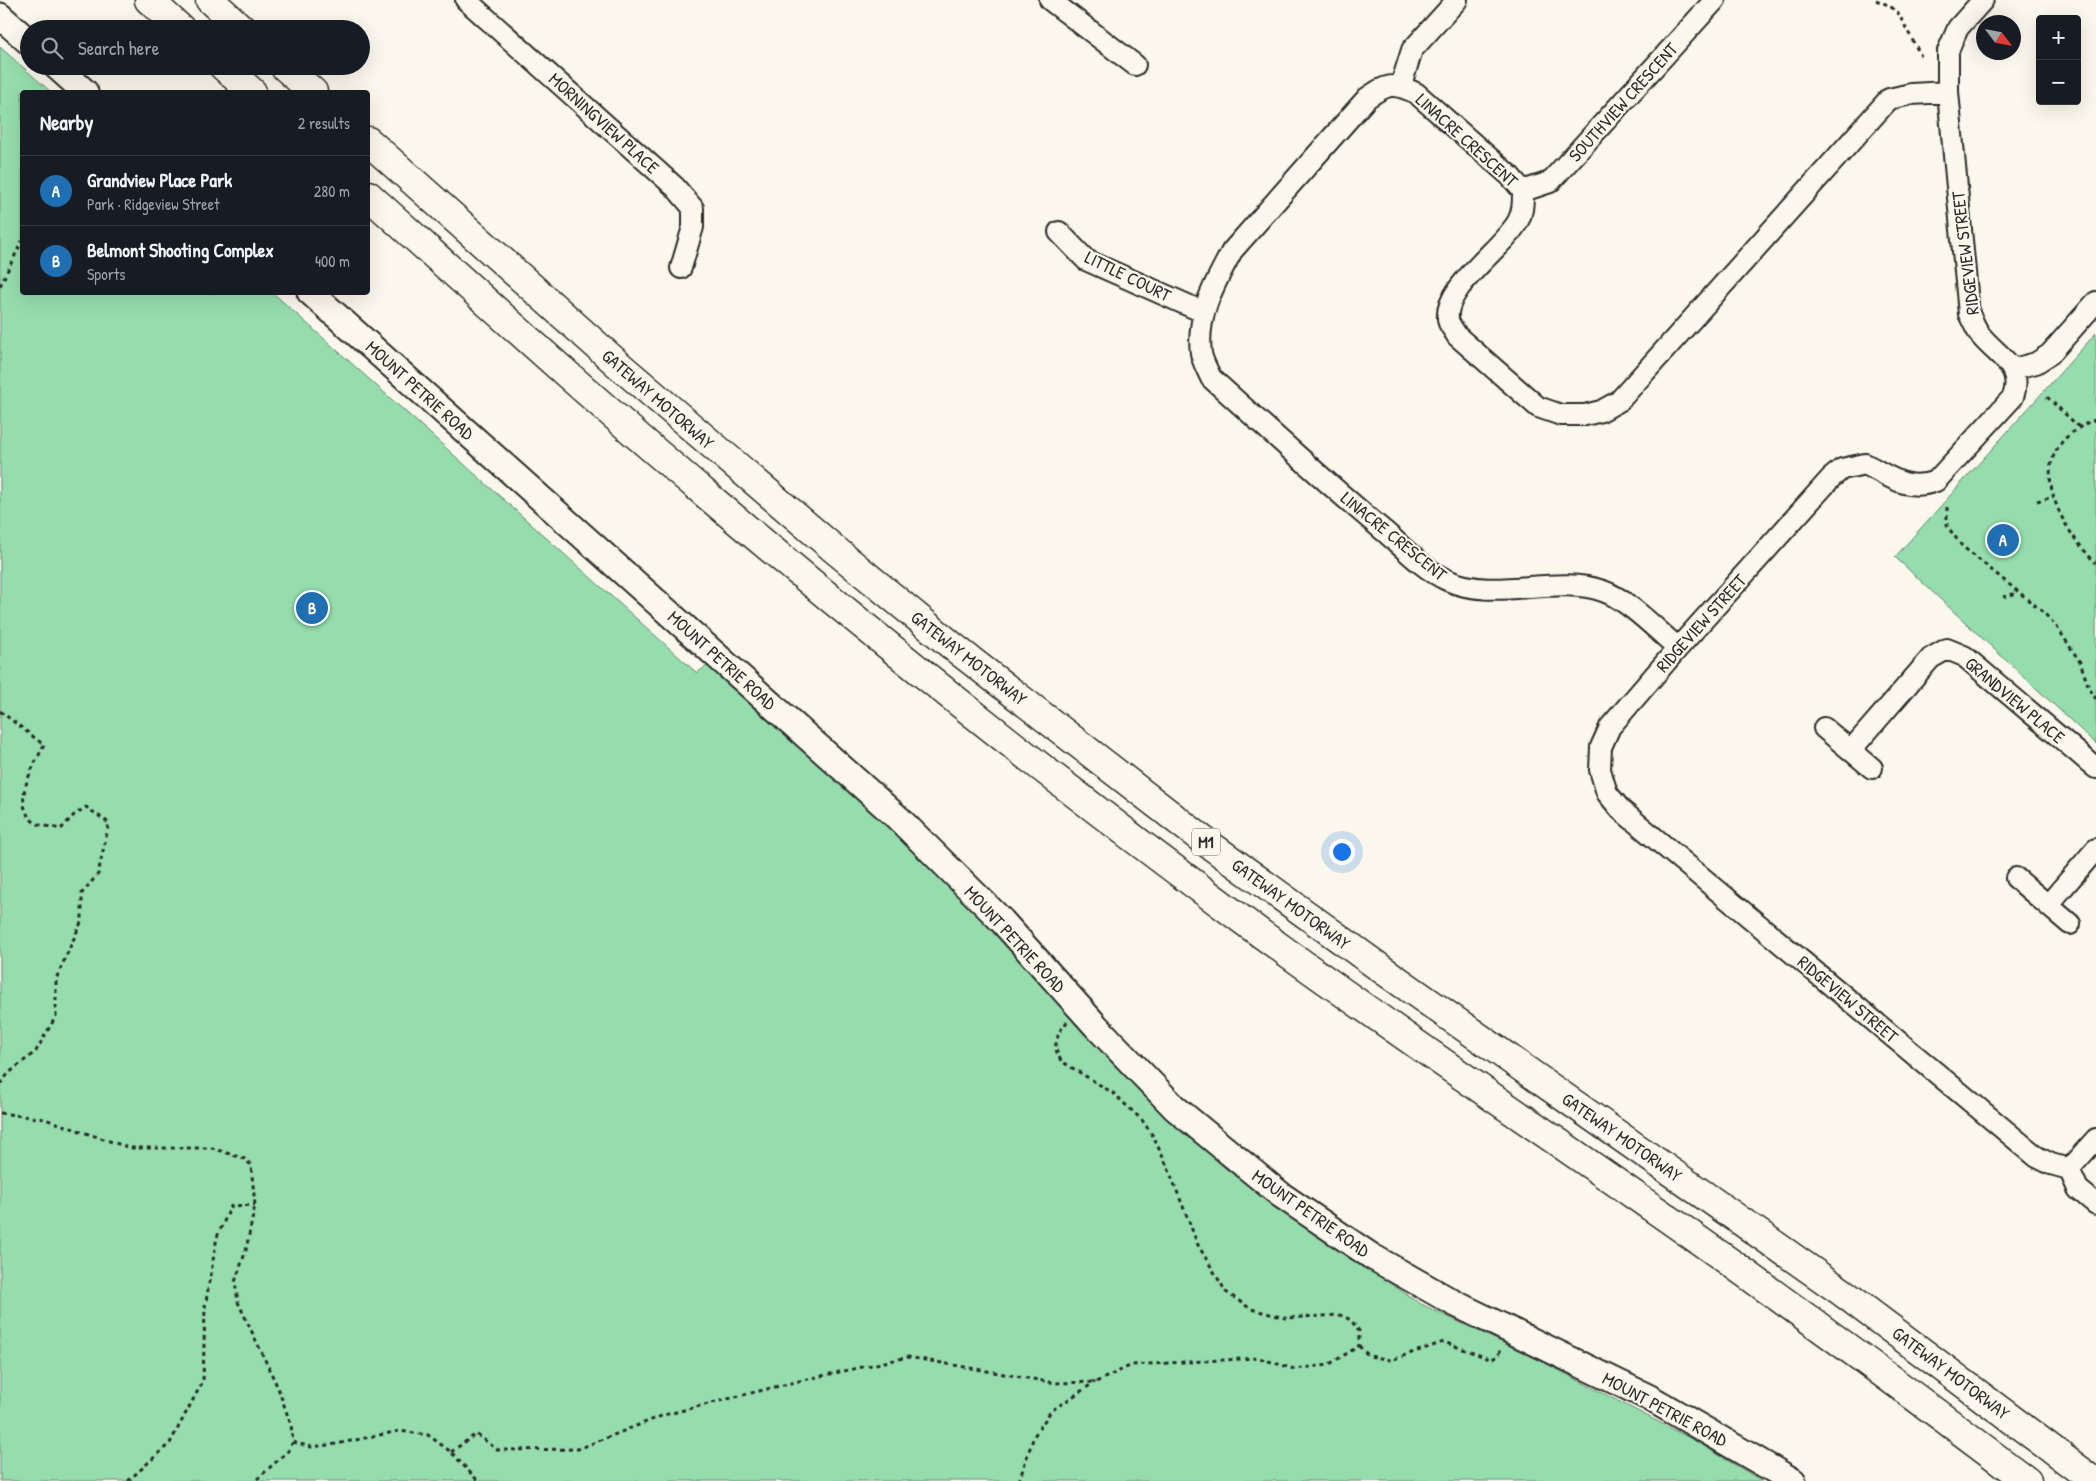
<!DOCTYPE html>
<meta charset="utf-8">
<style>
:root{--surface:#171b24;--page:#20242c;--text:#f1f3f6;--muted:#9ea1a6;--line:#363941;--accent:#1f6fb2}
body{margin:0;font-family:"Patrick Hand",sans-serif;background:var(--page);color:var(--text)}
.controls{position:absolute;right:15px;top:15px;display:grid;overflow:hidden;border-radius:5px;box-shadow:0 5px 20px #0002}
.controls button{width:45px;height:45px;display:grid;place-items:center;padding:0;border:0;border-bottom:1px solid var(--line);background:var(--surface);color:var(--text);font:25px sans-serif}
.compass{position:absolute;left:1976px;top:15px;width:45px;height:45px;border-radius:50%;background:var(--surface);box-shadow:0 5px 20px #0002;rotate:122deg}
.you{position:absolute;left:1341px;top:851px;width:18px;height:18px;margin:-12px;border:4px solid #fff;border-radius:50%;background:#1a73e8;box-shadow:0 0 0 8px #1a73e833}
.badge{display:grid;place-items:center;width:32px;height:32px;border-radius:50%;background:var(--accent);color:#fff;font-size:16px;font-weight:700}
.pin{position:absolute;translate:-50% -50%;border:2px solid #fff;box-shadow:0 1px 5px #0006}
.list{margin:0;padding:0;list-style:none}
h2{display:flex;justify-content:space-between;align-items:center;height:65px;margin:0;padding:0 20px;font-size:21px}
h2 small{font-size:16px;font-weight:400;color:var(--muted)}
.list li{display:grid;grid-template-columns:32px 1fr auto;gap:15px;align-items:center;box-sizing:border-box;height:70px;padding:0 20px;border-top:1px solid var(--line)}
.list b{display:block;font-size:19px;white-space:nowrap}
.list p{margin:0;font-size:16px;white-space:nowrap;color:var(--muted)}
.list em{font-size:16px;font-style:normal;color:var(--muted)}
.icon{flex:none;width:28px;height:28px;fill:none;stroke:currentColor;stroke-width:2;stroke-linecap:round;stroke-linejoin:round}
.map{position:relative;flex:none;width:2096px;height:1481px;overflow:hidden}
.search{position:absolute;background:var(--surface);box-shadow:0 5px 20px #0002;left:20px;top:20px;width:350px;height:55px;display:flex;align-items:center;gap:12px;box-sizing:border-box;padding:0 18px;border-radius:28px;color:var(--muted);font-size:19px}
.panel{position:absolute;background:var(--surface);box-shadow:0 5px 20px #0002;left:20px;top:90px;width:350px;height:205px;border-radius:5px}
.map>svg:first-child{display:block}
</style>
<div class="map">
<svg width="2096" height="1481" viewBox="0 0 2096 1481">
<rect width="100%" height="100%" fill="#fbf7ec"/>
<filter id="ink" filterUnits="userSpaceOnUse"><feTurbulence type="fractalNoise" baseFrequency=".02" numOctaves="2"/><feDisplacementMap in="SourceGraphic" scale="10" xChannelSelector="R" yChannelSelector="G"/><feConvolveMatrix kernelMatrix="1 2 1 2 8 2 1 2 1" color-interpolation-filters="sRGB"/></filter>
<g filter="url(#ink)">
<path fill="#95ddad" stroke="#60846c" d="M0,47L51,92H22V292L273,293L697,673L708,665L885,821L966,897L1051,989L1114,1065L1225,1168L1294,1219L1421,1304L1537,1359L1699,1443L1762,1481H0Z
M2096,333V744L1895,557Z"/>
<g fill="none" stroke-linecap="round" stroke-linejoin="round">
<defs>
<path id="minor" d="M466,0L675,187L693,208V227L681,268
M1050,0L1135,65
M1983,0L1958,28L1948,51V92L1969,314C1973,321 1976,330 1981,336C1998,357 2024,366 2013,397L1936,481C1907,492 1891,477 1865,464L1842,469L1831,478L1678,648L1610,727L1601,747L1600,770L1607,793L1621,810L2037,1157L2051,1164L2069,1169L2078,1189L2096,1204
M1401,85L1412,50L1457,0
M1523,191L1550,182L1715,0
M1059,232L1086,260L1203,312
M2013,369L2036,363L2050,354L2096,302
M1678,648C1658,631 1627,599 1603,591C1555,574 1495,602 1447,580C1423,569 1403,547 1384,531C1325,482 1268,429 1211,378C1208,371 1202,361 1201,353C1196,315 1215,283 1232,251L1367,98C1387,84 1393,82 1416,93L1510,176L1523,191C1523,202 1523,212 1518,221C1505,247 1438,291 1449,323C1451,327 1455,332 1457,336L1538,407L1561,415H1585L1601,411L1619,401L1889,99L1911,94L1948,92
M1824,728L1872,768
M1851,750L1931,658L1947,649L1964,656L2096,768
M2016,878L2070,924
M2048,905L2096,849
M2069,1169L2096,1139"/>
<path id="tertiary" d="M0,16L29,42
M56,66L85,92
M310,292L898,818L1002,921L1096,1026L1175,1108L1281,1195L1371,1256L1454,1303L1650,1398L1793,1481"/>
<path id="motorway" d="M149,0L181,29
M210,0L242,29
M223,66L252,92
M284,66L313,92
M368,141L620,366L834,549L956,649L1203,840L1383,970L1842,1292L2094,1481
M368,195C480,296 592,399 708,496C882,644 1061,786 1245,922C1407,1041 1575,1152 1738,1268C1835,1338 1932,1409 2027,1481"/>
</defs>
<use href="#minor" stroke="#2b2b2b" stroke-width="24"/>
<use href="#tertiary" stroke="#2b2b2b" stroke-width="29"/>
<use href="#motorway" stroke="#2b2b2b" stroke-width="31"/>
<path stroke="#2b2b2b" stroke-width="3" stroke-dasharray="4 4" stroke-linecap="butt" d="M1876,0L1888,5L1897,11L1921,56
M0,286L22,241
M2047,397L2079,427
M2096,420C2085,422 2078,429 2069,435C2026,471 2066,534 2096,563
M2037,501L2053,497
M1947,507V526L1962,546L2042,611L2057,627L2080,662L2089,688L2096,699
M2003,597L2017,593
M0,711L44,745C34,766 10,802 34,822C40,826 54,827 61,829L74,815L86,807L109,823L98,874L82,893V920L56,979V1016L36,1051L9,1073L0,1084
M0,1113L45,1119L130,1148H212L245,1159L251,1165L255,1205L246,1250L235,1282L238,1302L278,1388L291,1425L293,1442L288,1451L255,1481
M1359,1346L1369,1356L1391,1360L1444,1342L1490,1359L1497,1357L1501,1349
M293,1442L311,1447L336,1444L399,1431L428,1435L451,1452L478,1481
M451,1452L476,1434L498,1450L578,1449L664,1415L803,1380L908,1357L1055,1383L1096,1382L1132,1365L1259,1358L1294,1369L1328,1365L1359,1346V1331L1351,1320L1340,1315L1285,1318L1251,1309L1226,1292L1198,1245L1168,1168L1153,1136L1142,1120L1113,1093L1061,1061L1055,1048L1059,1032L1067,1022
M128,1481L170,1443L203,1381L205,1307L217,1237L231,1206L255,1205
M1019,1481L1034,1436L1051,1411L1095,1382"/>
<use href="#minor" stroke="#fbf7ec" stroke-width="20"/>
<use href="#tertiary" stroke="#fbf7ec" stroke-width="25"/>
<use href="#motorway" stroke="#fbf7ec" stroke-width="28"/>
</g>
</g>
<g text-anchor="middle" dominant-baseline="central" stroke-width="4.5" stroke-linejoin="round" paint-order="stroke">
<rect fill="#fbf7ec" stroke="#696865" stroke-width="1" x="1192" y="828.5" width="28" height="27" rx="4"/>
<g font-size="16" font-weight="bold" fill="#2b2b2b">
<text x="1206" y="842">M1</text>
</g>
<g font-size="18" fill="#2b2b2b" stroke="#fbf7ec">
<text transform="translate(1623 102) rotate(-48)">SOUTHVIEW CRESCENT</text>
<text transform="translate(604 123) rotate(42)">MORNINGVIEW PLACE</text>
<text transform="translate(1467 140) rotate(42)">LINACRE CRESCENT</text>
<text transform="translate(1965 253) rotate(-97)">RIDGEVIEW STREET</text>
<text transform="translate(1128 276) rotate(26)">LITTLE COURT</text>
<text transform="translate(420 390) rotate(42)">MOUNT PETRIE ROAD</text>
<text transform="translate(658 399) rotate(41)">GATEWAY MOTORWAY</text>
<text transform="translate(1394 536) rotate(39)">LINACRE CRESCENT</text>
<text transform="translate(1701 623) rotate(-48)">RIDGEVIEW STREET</text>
<text transform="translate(969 658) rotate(38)">GATEWAY MOTORWAY</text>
<text transform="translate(722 660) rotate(42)">MOUNT PETRIE ROAD</text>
<text transform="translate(2015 700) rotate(40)">GRANDVIEW PLACE</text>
<text transform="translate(1291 904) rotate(36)">GATEWAY MOTORWAY</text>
<text transform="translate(1015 939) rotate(47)">MOUNT PETRIE ROAD</text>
<text transform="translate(1848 999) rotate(40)">RIDGEVIEW STREET</text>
<text transform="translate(1622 1137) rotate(35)">GATEWAY MOTORWAY</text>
<text transform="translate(1311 1213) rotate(35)">MOUNT PETRIE ROAD</text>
<text transform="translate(1951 1373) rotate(37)">GATEWAY MOTORWAY</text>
<text transform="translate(1665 1409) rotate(28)">MOUNT PETRIE ROAD</text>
</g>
</g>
</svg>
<div class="controls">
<button>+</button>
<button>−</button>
</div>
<svg class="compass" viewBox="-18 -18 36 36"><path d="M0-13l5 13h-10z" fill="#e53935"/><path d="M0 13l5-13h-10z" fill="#9ea1a6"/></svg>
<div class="you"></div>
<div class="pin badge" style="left:2003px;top:540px">A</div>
<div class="pin badge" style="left:312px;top:608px">B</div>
<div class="search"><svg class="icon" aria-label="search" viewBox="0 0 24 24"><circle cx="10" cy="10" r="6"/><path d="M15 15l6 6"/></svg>Search here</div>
<section class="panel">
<h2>Nearby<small>2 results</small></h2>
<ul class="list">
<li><span class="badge">A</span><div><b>Grandview Place Park</b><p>Park · Ridgeview Street</p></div><em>280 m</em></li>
<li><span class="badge">B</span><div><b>Belmont Shooting Complex</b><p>Sports</p></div><em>400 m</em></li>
</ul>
</section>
</div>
